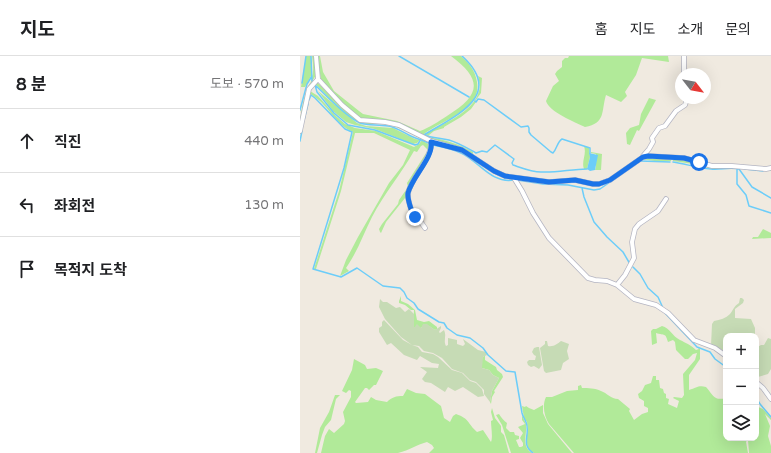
<!DOCTYPE html>
<html lang="ko">
<meta charset="utf-8">
<style>
:root{--surface:#fff;--page:#f6f6f6;--text:#202124;--muted:#757577;--line:#e0e0e0}
body{margin:0;font-family:"Varela Round","Noto Sans KR",sans-serif;background:var(--page);color:var(--text)}
.controls{position:absolute;right:12px;bottom:12px;display:grid;overflow:hidden;border-radius:8px;box-shadow:0 4px 16px #0002}
.controls button{width:36px;height:36px;display:grid;place-items:center;padding:0;border:0;border-bottom:1px solid var(--line);background:var(--surface);color:var(--text);font:20px sans-serif}
.compass{position:absolute;left:375px;top:12px;width:36px;height:36px;border-radius:50%;background:var(--surface);box-shadow:0 4px 16px #0002;rotate:121deg}
.stop{position:absolute;width:12px;height:12px;margin:-9px;border:3px solid #1a73e8;border-radius:50%;background:#fff}
.stop.end{background:#1a73e8;border-color:#fff;box-shadow:0 1px 4px #0008}
.list{margin:0;padding:0;list-style:none}
h2{display:flex;justify-content:space-between;align-items:center;height:52px;margin:0;padding:0 16px;font-size:17px}
h2 small{font-size:13px;font-weight:400;color:var(--muted)}
.list li{display:grid;grid-template-columns:26px 1fr auto;gap:12px;align-items:center;box-sizing:border-box;height:64px;padding:0 16px;border-top:1px solid var(--line)}
.list b{display:block;font-size:15px;white-space:nowrap}
.list em{font-size:13px;font-style:normal;color:var(--muted)}
.icon{flex:none;width:22px;height:22px;fill:none;stroke:currentColor;stroke-width:2;stroke-linecap:round;stroke-linejoin:round}
.map{position:relative;flex:none;width:471px;height:397px;overflow:hidden}
header{display:flex;align-items:center;gap:24px;box-sizing:border-box;height:56px;padding:0 20px;background:var(--surface);border-bottom:1px solid var(--line)}
header strong{font-size:19px}
nav{display:flex;gap:22px;margin-inline-start:auto;font-size:14px}
main{display:flex}
aside{flex:1;background:var(--surface)}
.map>svg:first-child{display:block}
</style>
<header>
<strong>지도</strong>
<nav><a>홈</a><a>지도</a><a>소개</a><a>문의</a></nav>
</header>
<main>
<aside>
<h2>8 분<small>도보 · 570 m</small></h2>
<ul class="list">
<li><svg class="icon" aria-label="ahead" viewBox="0 0 24 24"><path d="M12 20V5M6 11l6-6 6 6"/></svg><div><b>직진</b></div><em>440 m</em></li>
<li><svg class="icon" aria-label="left" viewBox="0 0 24 24"><path d="M17 20v-9H6M10 6l-5 5 5 5"/></svg><div><b>좌회전</b></div><em>130 m</em></li>
<li><svg class="icon" aria-label="arrive" viewBox="0 0 24 24"><path d="M6 21V4h12l-3 4 3 4H6"/></svg><div><b>목적지 도착</b></div></li>
</ul>
</aside>
<div class="map">
<svg width="471" height="397" viewBox="0 0 471 397">
<rect width="100%" height="100%" fill="#f0eae0"/>
<path fill="#b1ea99" d="M6,0H11V20L5,31H1Z
M12,0H15L16,19L10,29L0,71C0,58 3,45 7,33C8,29 12,26 12,22C14,15 13,8 12,0Z
M17,0H20L23,16L34,35L59,55L63,58L97,65L120,75C129,72 139,65 147,60C181,39 183,24 151,0H161C169,7 175,14 177,26C182,56 140,64 123,79L95,66L61,62L43,49L21,23Z
M269,0H368L369,6L342,2L336,19L325,36L327,40L321,46L306,39C301,56 306,67 285,71C275,66 249,56 246,45L253,30L259,25L255,18L257,15L262,11V5L265,2H268Z
M178,20L182,22L181,37L175,45L176,46L171,53L161,61L144,71V72L134,75L128,80L125,78C142,68 174,56 179,35C181,31 179,24 178,20Z
M17,26L37,46L56,63L98,70L130,86V88C121,82 95,69 86,68C78,67 69,69 61,67C47,62 26,38 14,27Z
M10,35L18,40L36,60L45,68L55,72L76,75L114,91L119,88L122,84L131,90L105,142L86,166L81,177L80,176L79,173L82,168L98,148L99,144L108,131L107,127L128,94L123,89L121,90L117,96L114,95C101,118 84,138 72,161C64,177 58,194 48,209L46,212L49,215L40,220L46,204L58,181L89,127L103,109L110,94L74,77H55L41,135L16,213H14L39,135L53,76C34,68 28,47 10,38L0,82Z
M18,35L57,67L66,70L93,72L115,83L120,84L117,87L113,88L75,73L55,69L46,66L33,55Z
M349,42L356,44L339,75L337,74L330,89L327,88L326,77L330,72L339,69L341,58Z
M127,81C143,83 159,88 173,96V99L157,90L134,84Z
M284,90L289,92L290,101L287,113H284C281,105 287,99 284,90Z
M290,91L291,96L302,98L301,114H295L296,110V98L291,97Z
M344,102H371V105L361,106L341,103Z
M373,103L394,105L413,111L471,112V115H460L440,111L414,113L393,108L373,105Z
M463,173L471,177V182L452,183L453,181H458Z
M101,240V245L108,248L115,254L117,264L124,266L129,265L137,271V273L135,274L129,270H123L121,272L113,271L114,254H111L105,249L99,247V245Z
M362,270C370,272 372,280 380,284C386,287 391,289 396,294L399,293L397,291L400,293V303L389,319V334C397,332 398,329 406,331C414,340 414,345 426,342V382H448L446,386L448,397H274L249,368C244,360 242,349 246,341H252L267,335L278,334V330L281,329L282,332C288,332 295,332 301,335C307,337 311,343 318,343L330,353L329,355L334,364L342,358L348,356V352L344,350V345L339,342L338,338L342,335L345,329L351,327L353,320H356V324H359L360,332L363,333L364,337L366,338V342L369,343L368,348L377,352L379,345L373,342L374,341L382,342L384,339L383,318L395,304L397,297L393,298L388,303H385L376,294L375,286L373,284L368,286C365,276 365,280 356,277L357,287L352,289L351,275L353,273H356Z
M185,299V304L196,311L197,314L202,318L203,321L194,335L195,336L192,341L191,348L190,346L192,335L199,322L193,319L189,314L182,312C181,308 181,302 185,299Z
M54,303L65,309L67,313L76,312L83,315L76,329H74L69,334L67,332H65L55,346L56,347L68,346L71,341L76,344L87,346C92,341 96,340 103,340L107,333L116,337L125,338L141,350L144,362L150,366L153,360L156,358C170,363 167,367 177,376L183,374L191,386C193,381 191,371 191,365L193,364L191,356L192,352L195,362L201,370V376L204,379L209,397H129L134,392L132,389L127,386C116,389 110,394 98,397H21L25,380L29,373L34,377L44,368L45,365L43,356L51,341V335L49,334L46,337L42,335L52,314Z
M35,339H40L36,343L31,364L25,371L22,379L17,397H15L20,372L29,356Z
M243,349V357L248,368L272,397H234L228,393L226,381L228,376L227,366L224,362L222,350L225,351L226,350L229,352L234,354Z
M456,350L463,353L471,362V364L465,358L470,370L468,380L471,390V397H449L448,384L449,382H456Z
M222,357C222,362 226,365 226,369C227,380 221,390 232,397H211L202,369L196,359L199,358C201,361 204,365 207,367L206,372L210,376H214L215,379L219,380V383L216,384L219,391H221L223,390V387L220,382L223,377L218,371L225,368L222,364Z"/>
<path fill="#c6dbb5" d="M440,242H442L444,244L443,247L435,253V262L451,263L455,272V279L453,280H426V296L419,292L411,290L412,268L414,265C420,264 426,262 430,258C434,253 434,250 439,247Z
M80,243L83,246H87L96,252L100,251L105,256L109,253L114,258V271H115L116,269L117,268L121,272L123,268H127L135,274L141,270V272L139,276L140,277L144,274C147,280 143,285 146,290L148,289V282L157,284V288L163,290L165,288L163,283L178,294L186,296L187,299L183,301L182,312L189,314L193,319L199,322L192,335L190,346L184,338V334L176,326L170,324L163,317L152,313L142,302L133,297L124,295L119,290L112,289L101,281L85,263L79,251Z
M84,264L103,284L112,289L118,291L122,296L133,298L138,301L152,314L162,317L170,325L176,327L182,333L184,340L178,341L163,331L155,335L148,331L145,336L131,327L125,326L122,323L127,316L120,311L138,312L139,308L132,307L120,300L117,304L104,299L91,287L87,289L79,276V272L82,270V266Z
M468,282L471,283V313L468,318L458,321L456,323V292L461,289H464Z
M245,285H247L248,290C254,291 257,288 261,285L269,288L267,295L269,303L263,307L261,314L246,317L244,315L240,292L245,288Z
M237,291H239L242,309L239,313L234,310L231,311L228,309L227,306L229,304H235L236,300L234,299L232,296L234,292Z"/>
<path fill="#6ccdf9" d="M289,97L298,99L295,114L290,115L287,113L290,101Z"/>
<g fill="none" stroke-linecap="round" stroke-linejoin="round">
<path stroke="#6ccdf9" stroke-width="1.5" d="M11,0L12,25
M99,0L169,41
M2,27L6,0
M15,29C27,40 46,61 60,67C69,70 78,68 88,70C97,71 105,78 113,81C120,84 124,84 130,88
M15,29L17,36L34,57L48,69L75,74L115,89L118,88L121,83
M9,44L11,39L15,42L45,73L52,76L44,112L13,213L41,221L57,212L83,230L100,232L104,236L107,242L114,247L118,253L139,266L144,267L147,272L157,279L170,282L183,292L188,299L206,315L215,316L222,357C223,361 225,363 226,366C231,378 220,388 233,397
M175,45L176,46L178,43L184,44L221,71L228,70L229,72V76L231,79L251,96L253,97C257,93 257,86 262,83L290,92V97
M0,54L7,28L12,20
M4,64L8,48
M124,79C132,82 141,82 149,84C159,87 167,92 176,97L182,95L187,96L195,89L214,103L212,107L213,109C222,112 232,116 241,116C256,117 272,113 287,113
M124,79C154,60 206,40 162,0
M0,85L2,75
M133,89C143,91 153,93 161,97C179,105 191,128 214,124
M340,105L370,106
M373,106C386,108 398,112 411,113C420,114 429,111 439,113L452,131L471,142
M437,113V128L446,139L449,150L471,157
M445,113L463,115
M324,116L334,109
M217,124L243,128L268,129L294,134L300,133L313,124
M282,132L284,141L294,166L307,181L323,196L330,208
M333,211L340,218L348,232L358,241L363,252
M364,256L397,291L410,296L415,303L426,311
M456,341L460,348L471,361"/>
<defs>
<path id="minor" d="M16,0L18,23L42,49L60,64L85,66L99,69L131,85L162,94L194,115L205,120L249,126L275,124L293,128H299L310,124L343,101L348,100L384,102L412,110H432L466,113L471,112
M384,0V18
M0,75L9,33L18,23
M343,100L349,93L353,86L352,82L359,72L365,70L376,55L385,49L386,46V42
M214,122L222,135L233,157L249,182L288,222L295,224L307,225L317,229L334,243L356,249L368,257L394,284L415,292L426,300
M125,172L118,162L113,159C111,152 107,144 108,137C112,120 133,102 131,85
M317,229L325,219L334,202L332,186L335,173L339,168L358,155L366,143
M456,326L463,332L471,343"/>
</defs>
<use href="#minor" stroke="#b4b5c2" stroke-width="5.5"/>
<use href="#minor" stroke="#fff" stroke-width="4"/>
</g>
<g fill="none" stroke-linecap="round" stroke-linejoin="round">
<path stroke="#1a73e8" stroke-width="5" d="M115,161L113,159C111,152 107,144 108,137C112,121 134,101 131,86L162,94L194,115L205,120L249,126L275,124L293,128H299L310,124L343,101L348,100L384,102L399,106"/>
</g>
</svg>
<div class="controls">
<button>+</button>
<button>−</button>
<button><svg class="icon" aria-label="layers" viewBox="0 0 24 24"><path d="M12 4l9 5-9 5-9-5zM3 14l9 5 9-5"/></svg></button>
</div>
<svg class="compass" viewBox="-18 -18 36 36"><path d="M0-13l5 13h-10z" fill="#e53935"/><path d="M0 13l5-13h-10z" fill="#757577"/></svg>
<div class="stop" style="left:399px;top:106px"></div>
<div class="stop end" style="left:115px;top:161px"></div>
</div>
</main>
